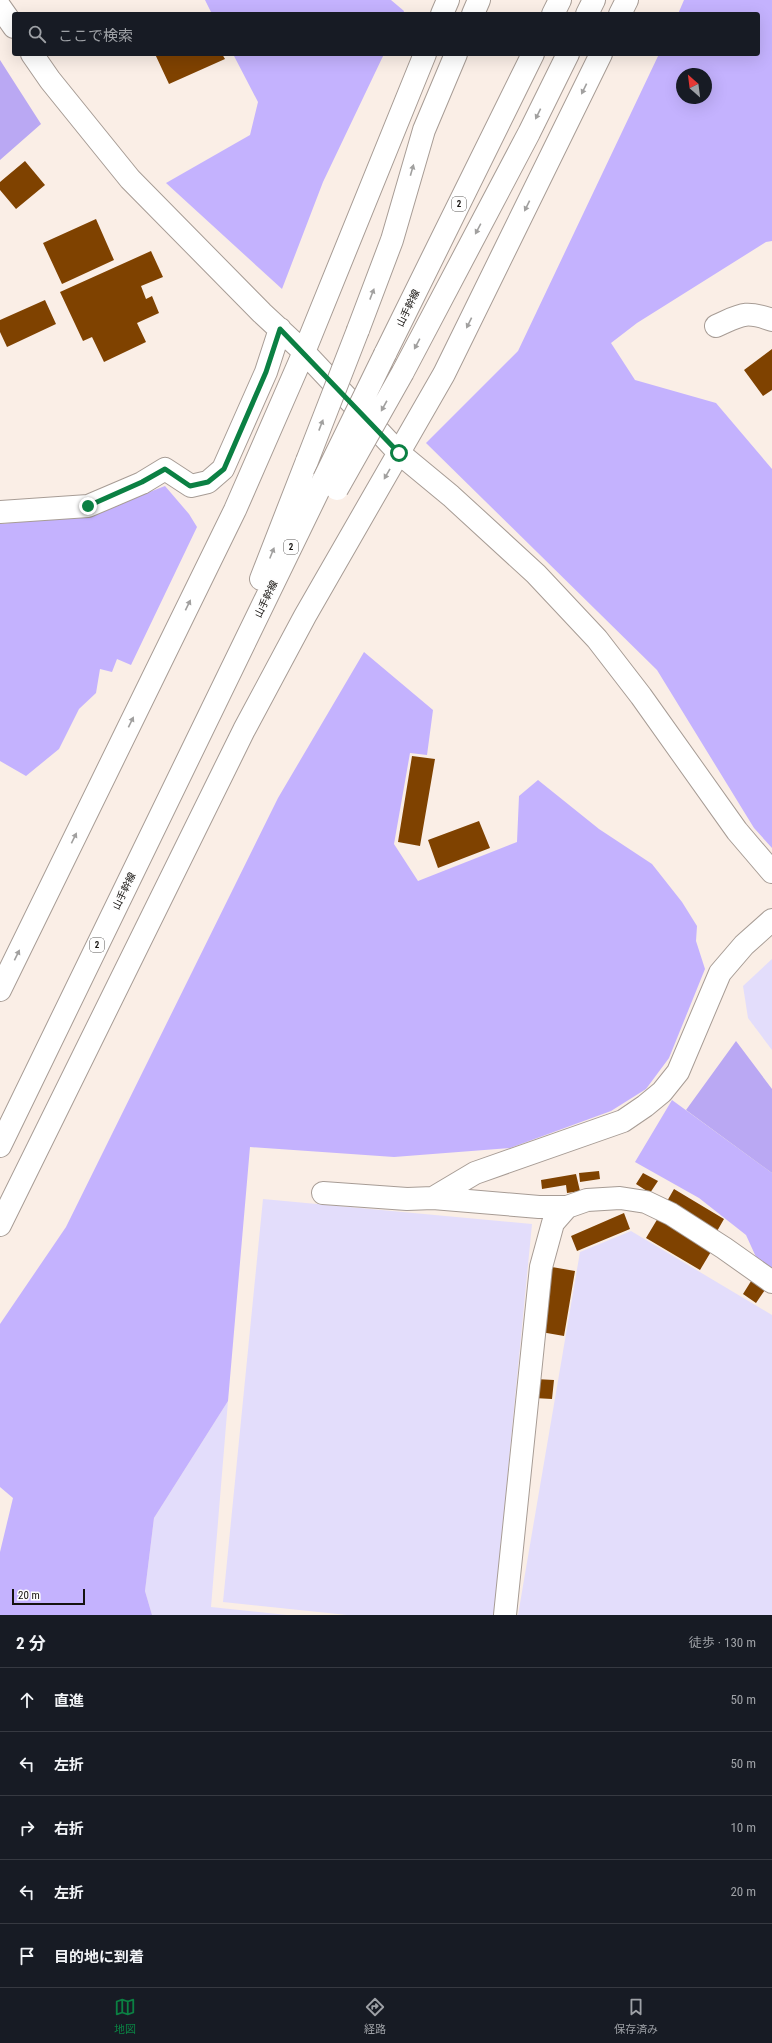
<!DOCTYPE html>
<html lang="ja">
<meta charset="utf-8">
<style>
:root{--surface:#171b24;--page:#20242c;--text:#f1f3f6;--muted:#9ea1a6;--line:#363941;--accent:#0b8043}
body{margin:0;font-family:"Roboto Condensed","Noto Sans JP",sans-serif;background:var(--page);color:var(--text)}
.compass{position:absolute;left:676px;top:68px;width:36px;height:36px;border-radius:50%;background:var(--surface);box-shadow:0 4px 16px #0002;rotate:332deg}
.scale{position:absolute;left:12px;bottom:10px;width:73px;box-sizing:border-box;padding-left:4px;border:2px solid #15120f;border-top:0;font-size:11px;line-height:14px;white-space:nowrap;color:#15120f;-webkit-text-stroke:3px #fefefe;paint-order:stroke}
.stop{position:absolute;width:12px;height:12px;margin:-9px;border:3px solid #0b8043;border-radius:50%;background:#fff}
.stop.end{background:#0b8043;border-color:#fff;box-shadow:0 1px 4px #0008}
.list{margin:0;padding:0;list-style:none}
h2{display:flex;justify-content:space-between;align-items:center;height:52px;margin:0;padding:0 16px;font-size:17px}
h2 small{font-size:13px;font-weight:400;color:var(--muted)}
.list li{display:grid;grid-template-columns:26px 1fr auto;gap:12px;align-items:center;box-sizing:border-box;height:64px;padding:0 16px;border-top:1px solid var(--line)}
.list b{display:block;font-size:15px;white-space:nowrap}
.list em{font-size:13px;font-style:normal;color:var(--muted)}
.icon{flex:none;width:22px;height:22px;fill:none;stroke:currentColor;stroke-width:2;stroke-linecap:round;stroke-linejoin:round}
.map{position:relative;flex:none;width:772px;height:1615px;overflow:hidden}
.search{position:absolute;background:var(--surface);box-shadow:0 4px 16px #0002;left:12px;right:12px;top:12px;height:44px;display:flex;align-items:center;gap:10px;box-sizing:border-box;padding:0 14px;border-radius:4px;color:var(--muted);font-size:15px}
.sheet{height:372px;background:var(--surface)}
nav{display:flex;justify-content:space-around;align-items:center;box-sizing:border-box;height:56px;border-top:1px solid var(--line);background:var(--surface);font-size:11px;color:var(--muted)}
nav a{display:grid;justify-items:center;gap:2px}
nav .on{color:var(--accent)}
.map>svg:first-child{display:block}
</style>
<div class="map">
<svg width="772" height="1615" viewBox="0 0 772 1615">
<rect width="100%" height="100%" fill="#faeee6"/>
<path fill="#e3ddfb" d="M772,959V1050L748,1018L743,986Z
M263,1199L532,1224L494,1615H347L223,1602Z
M631,1231L772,1315V1615H518L580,1252Z
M228,1401L211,1607L287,1615H152L145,1591L154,1518Z"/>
<path fill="#c4b2fe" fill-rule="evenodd" d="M205,0H391L404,11L403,14H212Z
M684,0H772V241L766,242L637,323L611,343L635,380L716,403L772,469V848L754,828L657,670L426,443L518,351L659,54H758V14H678ZM682,74H706V98H682Z
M233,54H384L323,182L282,289L166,183L250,135L258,102Z
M165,486L189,514L197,527L131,665L117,659L112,672L100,669L96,693L79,709L59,749L26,776L0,761V524L90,515Z
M364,652L433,710L427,755L410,753L394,844L418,881L517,842L519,796L538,780L599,829L652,864L682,902L697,926L696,941L705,969L669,1058L646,1089L611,1111L510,1148L394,1157L250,1147L228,1401L154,1518L145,1591L152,1615H0V1552L13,1498L0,1487V1324L66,1227L278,798Z
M672,1100L772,1173V1269L756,1257L746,1235L699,1198L635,1162Z"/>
<path fill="#baa8f3" d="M0,60L41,124L0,160Z
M736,1041L772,1089V1173L686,1110Z"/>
<path fill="#7f4200" d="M155,54H222L225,59L169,84Z
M25,161L45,185L16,209L0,190V182Z
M96,219L114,260L62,284L43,243Z
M151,251L163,277L141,286L146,299L152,296L159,313L137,323L146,342L104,362L92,337L83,341L60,292Z
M45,300L56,324L7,347L0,332V320Z
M772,349V390L763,396L744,370Z
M412,756L435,759L420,846L398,842Z
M479,821L490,848L438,868L428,840Z
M599,1171L600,1179L580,1182L579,1173Z
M643,1173L658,1181L650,1193L636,1184Z
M576,1174L580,1191L567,1193L566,1185L542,1189L541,1180Z
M674,1189L724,1219L716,1233L666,1203Z
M624,1213L630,1229L577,1251L571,1236Z
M658,1218L712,1250L700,1270L646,1238Z
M552,1267L575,1271L564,1336L541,1332Z
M753,1278L767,1287L756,1303L743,1294Z
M535,1379L554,1380L552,1399L534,1398Z"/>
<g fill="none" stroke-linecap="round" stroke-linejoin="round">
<defs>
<path id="minor" d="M0,7L14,27
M442,14L448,0
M620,14L627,0
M32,54L50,80L130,179L262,313L304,352L399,453L451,496L536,574L597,639L641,696L737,831L772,872
M716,326C741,315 744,310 772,320
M0,512L88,506L142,483L165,469L191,486L208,482L223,469L266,372L280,329
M0,990L235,510L304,352L425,54
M323,1193L407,1199L433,1198L539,1207H567L587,1200L620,1198L646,1202L671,1214L724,1248L772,1282
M433,1198L475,1173L623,1121L645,1106L662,1092L678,1072L720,973L744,945L772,920
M0,1225L244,730L305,616L444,374L601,54
M505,1615L541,1267L553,1223L567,1207"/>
<path id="major" d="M473,14L479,0
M553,14L560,0
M587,14L594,0
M358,330L392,240L424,130L456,54
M385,354L533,54
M403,372L529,133L568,54
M261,579L307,461
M0,1146L324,479"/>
</defs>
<use href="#minor" stroke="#a79c95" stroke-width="24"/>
<use href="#major" stroke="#a79c95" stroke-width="24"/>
<use href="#minor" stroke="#fff" stroke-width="22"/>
<use href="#major" stroke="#fff" stroke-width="22"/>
<defs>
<path id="major-bridge" d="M307,461L358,330
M324,479L385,354
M337,489L403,372"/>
</defs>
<use href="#major-bridge" stroke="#a79c95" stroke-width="24" stroke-linecap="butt"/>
<use href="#major-bridge" stroke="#fff" stroke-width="22"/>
</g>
<defs><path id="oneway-solid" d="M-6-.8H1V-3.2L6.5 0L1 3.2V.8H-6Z"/></defs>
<g fill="#a1a09f">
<use href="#oneway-solid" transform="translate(584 89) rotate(116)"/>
<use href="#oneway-solid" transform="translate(538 114) rotate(116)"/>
<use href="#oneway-solid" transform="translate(412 170) rotate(-74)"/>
<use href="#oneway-solid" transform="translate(527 206) rotate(116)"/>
<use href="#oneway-solid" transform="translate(478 229) rotate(118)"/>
<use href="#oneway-solid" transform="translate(372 294) rotate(-69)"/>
<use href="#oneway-solid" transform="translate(469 323) rotate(116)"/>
<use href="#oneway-solid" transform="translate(417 344) rotate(118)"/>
<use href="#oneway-solid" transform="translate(384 406) rotate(119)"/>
<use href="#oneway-solid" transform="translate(321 425) rotate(-69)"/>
<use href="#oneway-solid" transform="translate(387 474) rotate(120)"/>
<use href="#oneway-solid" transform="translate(272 553) rotate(-68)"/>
<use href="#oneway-solid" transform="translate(188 605) rotate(-64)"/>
<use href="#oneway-solid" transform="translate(131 722) rotate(-64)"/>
<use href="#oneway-solid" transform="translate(74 838) rotate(-64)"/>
<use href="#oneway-solid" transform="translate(17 955) rotate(-64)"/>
</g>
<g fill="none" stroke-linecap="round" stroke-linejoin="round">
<path stroke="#0b8043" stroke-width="5" d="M88,506L142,482L165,469L190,486L208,482L224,469L266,372L280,329L399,453"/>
</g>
<g text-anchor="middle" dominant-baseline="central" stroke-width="4" stroke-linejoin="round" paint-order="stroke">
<g fill="#fefefe" stroke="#5b5957" stroke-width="1">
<rect x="452" y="197" width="14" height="14" rx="3"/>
<rect x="284" y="540" width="14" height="14" rx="3"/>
<rect x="90" y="938" width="14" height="14" rx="3"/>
</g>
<g font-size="9" font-weight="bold" fill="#15120f">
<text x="459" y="204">2</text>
<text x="291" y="547">2</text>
<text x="97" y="945">2</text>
</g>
<g font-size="10" fill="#15120f" stroke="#fefefe">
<text transform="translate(408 308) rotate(-64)">山手幹線</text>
<text transform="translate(266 599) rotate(-64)">山手幹線</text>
<text transform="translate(124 891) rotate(-64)">山手幹線</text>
</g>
</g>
</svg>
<svg class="compass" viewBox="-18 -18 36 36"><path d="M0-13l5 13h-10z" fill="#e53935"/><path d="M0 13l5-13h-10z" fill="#9ea1a6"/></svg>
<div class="scale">20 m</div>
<div class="stop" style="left:399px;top:453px"></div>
<div class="stop end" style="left:88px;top:506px"></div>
<div class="search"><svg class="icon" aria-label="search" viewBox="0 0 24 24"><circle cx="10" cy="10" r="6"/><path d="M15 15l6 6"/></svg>ここで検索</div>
</div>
<section class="sheet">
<h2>2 分<small>徒歩 · 130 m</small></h2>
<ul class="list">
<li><svg class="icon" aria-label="ahead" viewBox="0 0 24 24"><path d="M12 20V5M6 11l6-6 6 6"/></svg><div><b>直進</b></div><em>50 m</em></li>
<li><svg class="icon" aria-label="left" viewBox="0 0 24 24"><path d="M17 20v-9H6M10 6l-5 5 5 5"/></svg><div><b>左折</b></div><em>50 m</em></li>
<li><svg class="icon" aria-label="right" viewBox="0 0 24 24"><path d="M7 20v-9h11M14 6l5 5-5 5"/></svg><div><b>右折</b></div><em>10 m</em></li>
<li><svg class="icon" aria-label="left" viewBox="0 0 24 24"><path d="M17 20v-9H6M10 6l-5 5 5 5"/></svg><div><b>左折</b></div><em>20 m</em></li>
<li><svg class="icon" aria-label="arrive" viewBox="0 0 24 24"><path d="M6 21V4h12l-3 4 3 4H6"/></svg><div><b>目的地に到着</b></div></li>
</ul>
</section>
<nav>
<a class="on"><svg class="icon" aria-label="map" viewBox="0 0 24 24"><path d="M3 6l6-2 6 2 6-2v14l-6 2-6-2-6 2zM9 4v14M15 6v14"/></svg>地図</a>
<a><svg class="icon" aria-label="directions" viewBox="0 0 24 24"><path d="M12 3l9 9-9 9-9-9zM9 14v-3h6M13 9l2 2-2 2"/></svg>経路</a>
<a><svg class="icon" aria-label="saved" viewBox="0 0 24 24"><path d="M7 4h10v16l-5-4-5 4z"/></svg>保存済み</a>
</nav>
